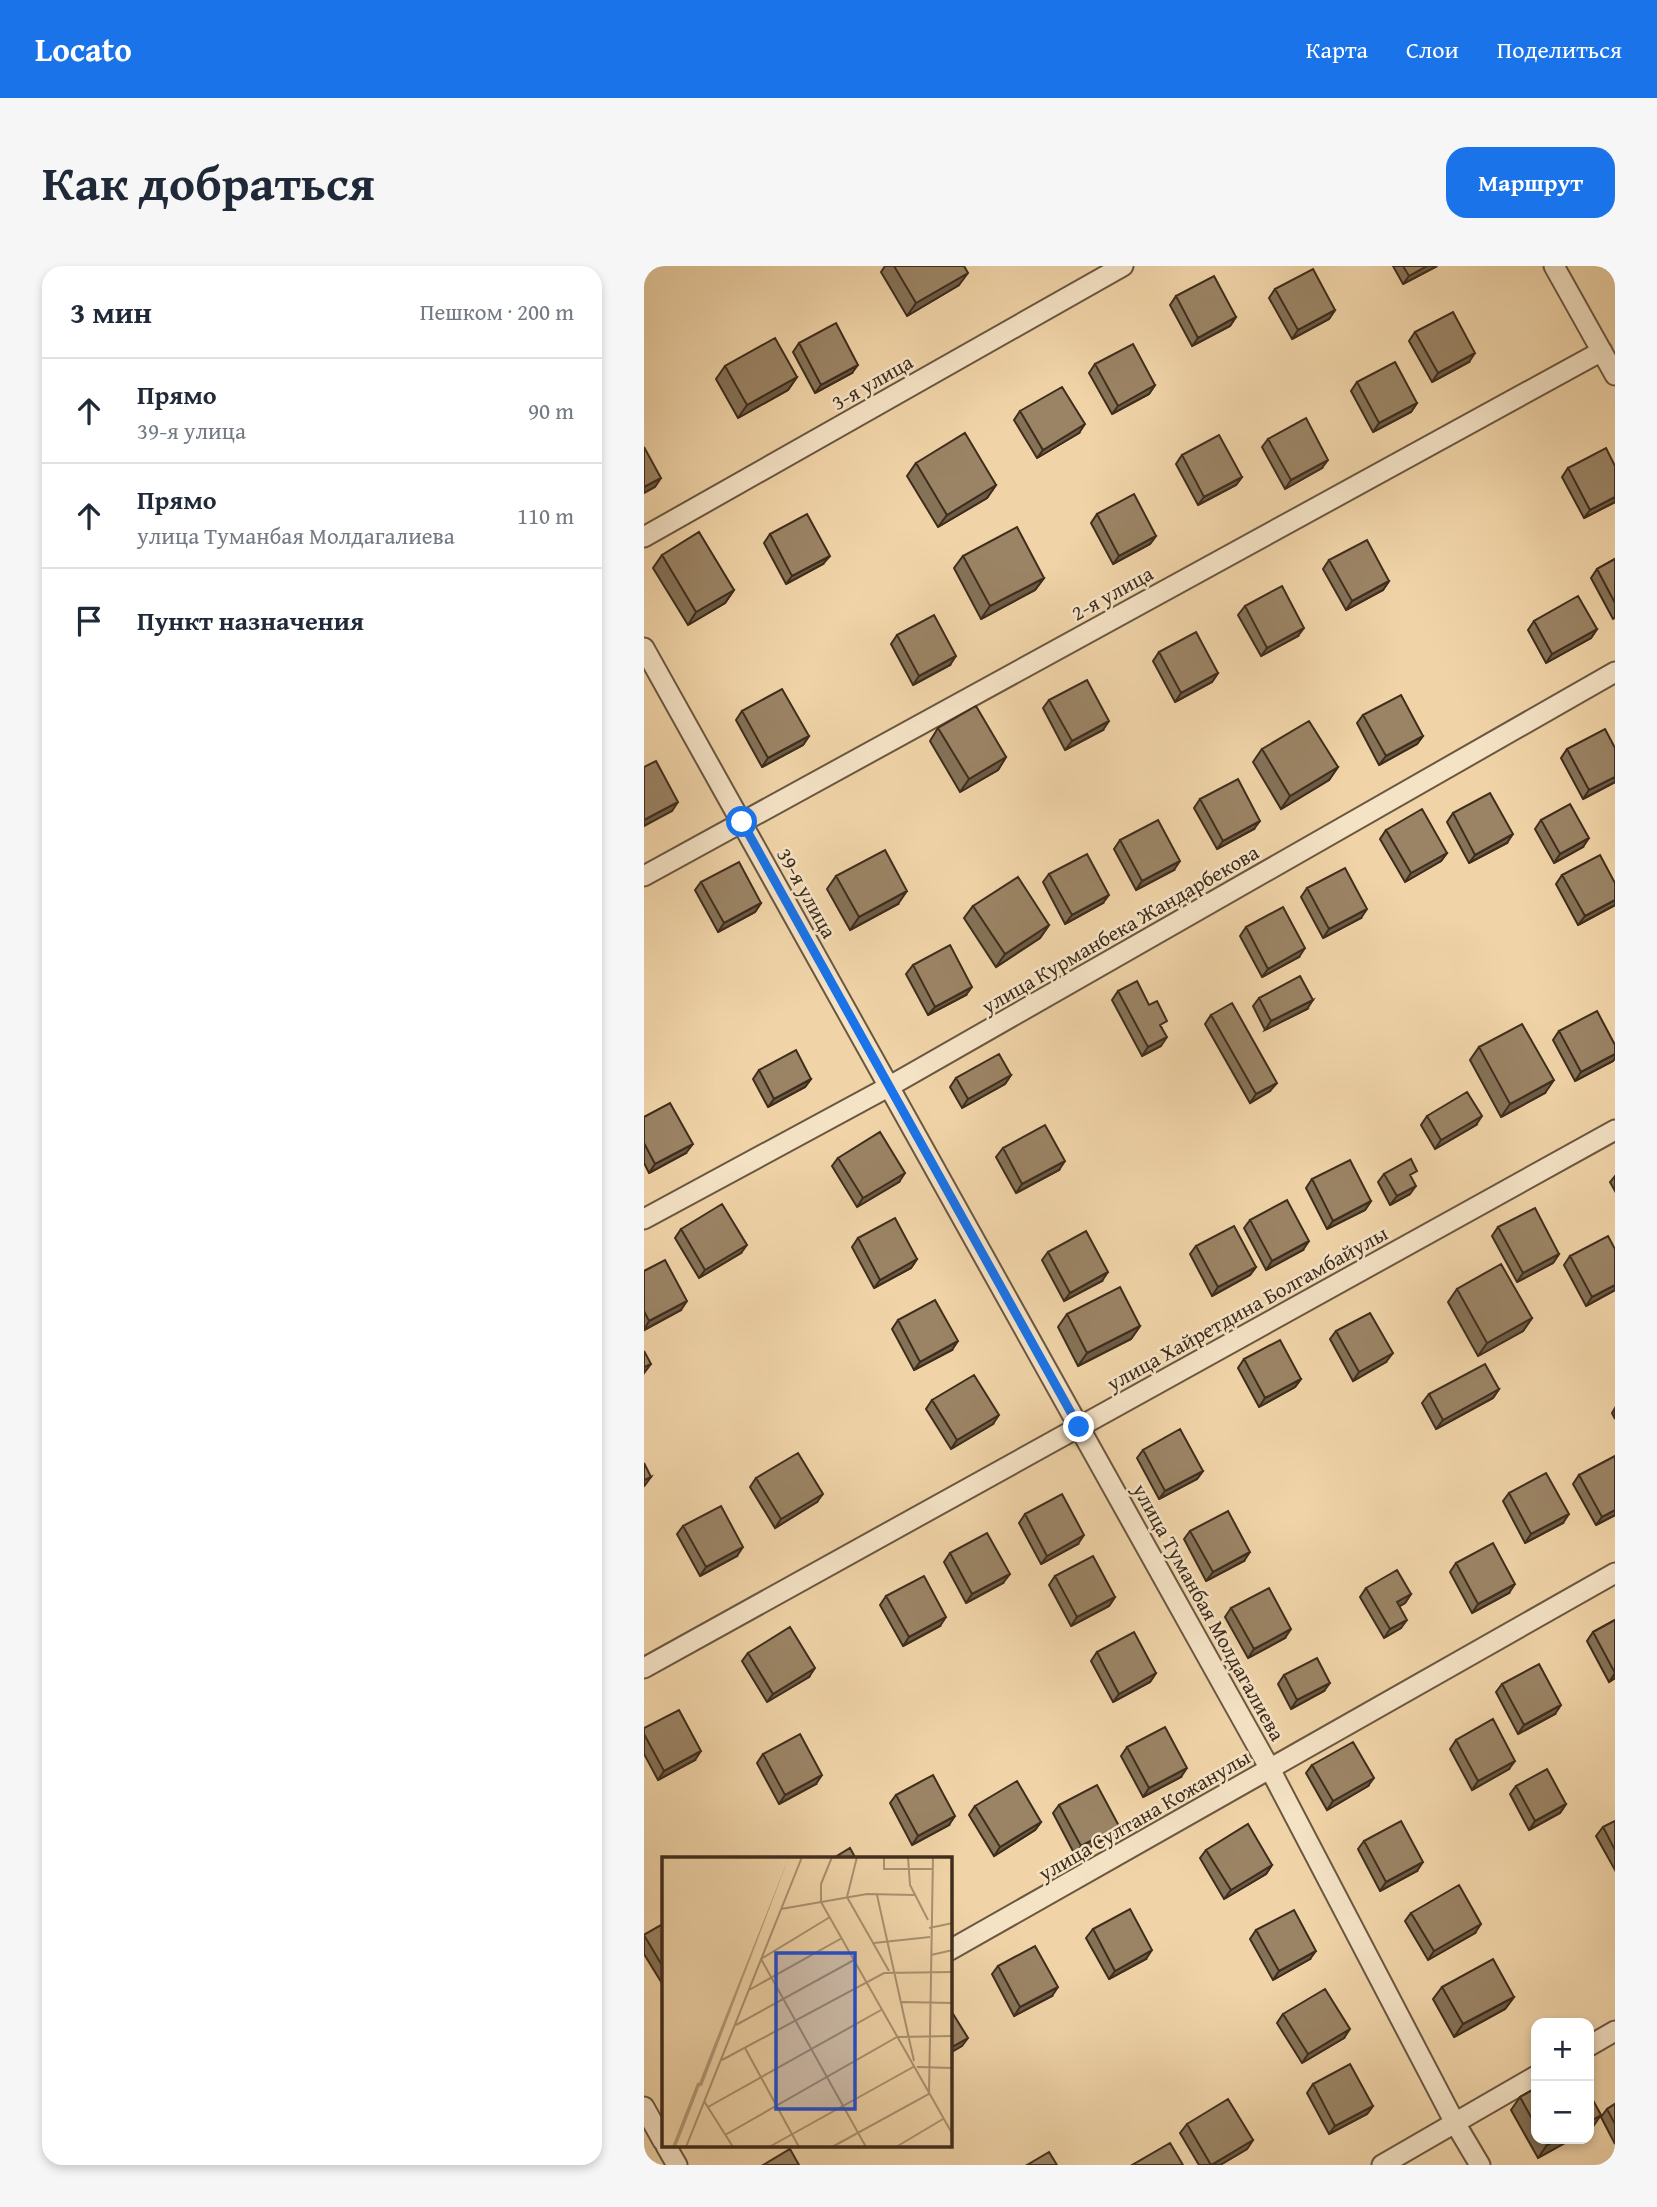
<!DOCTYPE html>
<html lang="ru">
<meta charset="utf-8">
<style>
:root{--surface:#fff;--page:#f6f6f7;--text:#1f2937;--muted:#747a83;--line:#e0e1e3;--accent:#1a73e8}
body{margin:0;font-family:"Gentium Book Plus",serif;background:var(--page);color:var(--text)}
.controls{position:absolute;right:21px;bottom:21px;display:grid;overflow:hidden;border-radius:14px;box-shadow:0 4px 10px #0003}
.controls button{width:63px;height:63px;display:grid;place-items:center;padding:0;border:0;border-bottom:2px solid var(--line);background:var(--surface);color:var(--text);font:35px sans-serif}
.stop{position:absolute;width:21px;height:21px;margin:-16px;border:5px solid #1a73e8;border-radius:50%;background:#fff}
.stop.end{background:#1a73e8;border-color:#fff;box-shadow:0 2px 7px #0008}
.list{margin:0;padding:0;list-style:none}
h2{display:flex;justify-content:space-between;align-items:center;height:91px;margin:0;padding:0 28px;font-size:30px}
h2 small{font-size:23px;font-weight:400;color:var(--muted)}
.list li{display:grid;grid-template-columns:46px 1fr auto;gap:21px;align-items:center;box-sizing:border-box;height:105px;padding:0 28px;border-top:2px solid var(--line)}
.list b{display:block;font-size:26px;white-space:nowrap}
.list p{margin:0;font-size:23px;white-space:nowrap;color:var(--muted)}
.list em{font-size:23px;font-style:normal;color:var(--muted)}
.icon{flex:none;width:38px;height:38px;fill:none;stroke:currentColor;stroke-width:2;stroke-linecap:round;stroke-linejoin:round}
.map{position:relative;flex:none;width:971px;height:1899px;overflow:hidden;border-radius:21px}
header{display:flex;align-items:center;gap:42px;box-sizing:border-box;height:98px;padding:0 35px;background:var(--accent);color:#fff}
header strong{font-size:33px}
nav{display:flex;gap:38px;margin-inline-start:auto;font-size:24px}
.intro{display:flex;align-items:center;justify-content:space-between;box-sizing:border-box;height:168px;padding:0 42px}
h1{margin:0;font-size:49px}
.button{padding:18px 32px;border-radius:21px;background:var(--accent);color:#fff;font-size:24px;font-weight:700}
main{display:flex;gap:42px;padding:0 42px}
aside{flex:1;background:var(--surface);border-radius:21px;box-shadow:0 4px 10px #0003}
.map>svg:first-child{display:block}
</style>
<header>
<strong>Locato</strong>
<nav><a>Карта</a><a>Слои</a><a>Поделиться</a></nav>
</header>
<div class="intro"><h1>Как добраться</h1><a class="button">Маршрут</a></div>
<main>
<aside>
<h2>3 мин<small>Пешком · 200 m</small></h2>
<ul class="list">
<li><svg class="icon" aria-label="ahead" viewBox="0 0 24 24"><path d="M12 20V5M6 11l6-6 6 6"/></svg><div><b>Прямо</b><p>39-я улица</p></div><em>90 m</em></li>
<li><svg class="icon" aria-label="ahead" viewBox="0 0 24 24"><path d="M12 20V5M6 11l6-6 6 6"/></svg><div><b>Прямо</b><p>улица Туманбая Молдагалиева</p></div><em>110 m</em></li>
<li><svg class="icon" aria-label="arrive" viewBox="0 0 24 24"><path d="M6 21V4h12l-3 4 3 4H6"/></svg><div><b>Пункт назначения</b></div></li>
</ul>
</aside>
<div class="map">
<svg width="971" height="1899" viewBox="0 0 971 1899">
<rect width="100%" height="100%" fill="#f0d4a8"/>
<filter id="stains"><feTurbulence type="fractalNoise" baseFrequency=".00286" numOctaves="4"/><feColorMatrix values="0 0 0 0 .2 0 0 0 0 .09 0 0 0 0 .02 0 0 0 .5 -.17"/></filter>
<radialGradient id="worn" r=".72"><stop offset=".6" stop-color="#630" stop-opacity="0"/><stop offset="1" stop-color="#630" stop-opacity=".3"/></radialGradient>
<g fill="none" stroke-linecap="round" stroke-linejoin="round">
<defs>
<path id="street" d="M910,0L971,109
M0,271L479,0
M0,382L626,1503L811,1857L836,1899
M0,610L958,85
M0,953L246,820L971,406
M0,1402L971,864
M306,1684L971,1307
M945,1780L971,1765
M0,1841L19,1875
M22,1880L33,1899
M738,1899L892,1810"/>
</defs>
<use href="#street" stroke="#6b5740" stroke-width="23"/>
<use href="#street" stroke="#f5e3c6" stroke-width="19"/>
</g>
<path fill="#857257" stroke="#3f2d1d" stroke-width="2" d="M241,0H320L315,19L263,50L237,6Z
M749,0H793L759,18Z
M631,23L691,44L685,53L648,73L625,32Z
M532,30L592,51L586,60L548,80L526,39Z
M771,66L825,96L788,116L765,75Z
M155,77L208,107L171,127L149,86Z
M451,98L511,119L505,128L468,148L445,107Z
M81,100L153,111L144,124L94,152L72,113Z
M713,116L773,137L767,146L729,166L707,125Z
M376,145L435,167L393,192L370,154Z
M624,173L678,202L641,223L618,181Z
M538,189L598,211L592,219L554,239L532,198Z
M272,197L352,219L343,232L294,261L263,210Z
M924,202L971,236L940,252L918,211Z
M453,248L512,270L506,278L469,298L447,257Z
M126,268L179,298L142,318L120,277Z
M18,289L90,324L81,337L44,359L9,302Z
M319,290L400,312L391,324L337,353L310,302Z
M971,293V352L969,353L947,312L953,303Z
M685,294L745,315L739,324L702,344L679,303Z
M601,340L654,370L617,390L594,349Z
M890,355L953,363L947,372L902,397L884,364Z
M253,369L306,399L269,419L247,378Z
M515,386L574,407L568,416L531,436L509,395Z
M405,434L459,464L421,484L399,442Z
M98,445L165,470L159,479L118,501L92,454Z
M719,449L779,470L773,478L735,499L713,457Z
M294,462L362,491L354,504L316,526L286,475Z
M971,482V516L939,533L917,492L923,483Z
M618,483L694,501L685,514L637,543L609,496Z
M556,533L610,563L573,583L550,542Z
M809,547L863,577L825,597L803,556Z
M897,554L939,581L910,597L891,563Z
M742,564L803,587L797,595L761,616L736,573Z
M476,574L530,604L492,624L470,583Z
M405,608L459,637L421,658L399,616Z
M918,609L971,617V639L934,659L912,618Z
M192,610L254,638L206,664L183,623Z
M57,616L117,637L111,646L74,666L51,624Z
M663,622L717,652L679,672L657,631Z
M329,640L405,659L396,672L352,701L320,652Z
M602,661L655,691L618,711L596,670Z
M269,699L322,729L284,749L262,708Z
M474,725L518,762L517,780L498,790L468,734Z
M615,732L663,743L621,764L609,740Z
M567,749L626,825L606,837L561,758Z
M915,765L971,779V792L969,795L931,815L909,774Z
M835,781L901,827L857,851L826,794Z
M115,804L167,813L161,821L124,841L109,813Z
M367,809L361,818L318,842L306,821L312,812Z
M783,850L832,859L791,883L777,859Z
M0,851L42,887L5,907L0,897Z
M359,882L415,904L372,927L352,891Z
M194,892L255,916L213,941L188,900Z
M740,908L768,913L766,928L746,939L734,916Z
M971,910V925L966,916Z
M668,913L727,935L721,944L683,963L662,922Z
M606,954L659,984L622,1004L600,962Z
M854,961L915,988L909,997L873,1016L848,970Z
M37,963L97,987L55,1012L31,972Z
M214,972L273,993L267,1002L230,1022L208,981Z
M552,980L612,1001L606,1009L568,1030L546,988Z
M404,986L458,1015L420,1035L398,994Z
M926,990L971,1024L942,1040L920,999Z
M0,1005L37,1044L0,1064Z
M813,1023L888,1052L879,1065L834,1090L804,1036Z
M423,1048L496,1060L487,1073L434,1100L414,1061Z
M254,1054L308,1084L270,1104L248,1063Z
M692,1065L742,1096L709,1115L686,1073Z
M600,1093L657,1113L651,1121L615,1141L594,1102Z
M855,1123L849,1132L792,1163L778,1137L785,1128Z
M288,1134L349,1158L307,1183L282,1143Z
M971,1142V1153L968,1147Z
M499,1184L559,1205L553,1213L515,1233L493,1192Z
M935,1209L971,1249L952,1259L929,1218Z
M112,1212L173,1236L131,1262L106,1221Z
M865,1227L919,1257L881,1277L859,1235Z
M381,1248L434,1278L397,1298L375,1257Z
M39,1260L93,1290L56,1310L33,1268Z
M546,1265L600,1295L562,1315L540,1273Z
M306,1287L359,1317L322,1337L300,1296Z
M812,1297L865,1327L828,1347L806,1306Z
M411,1310L471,1331L465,1340L427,1360L405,1319Z
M722,1322L767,1328L761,1337L756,1340L757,1362L740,1372L716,1331Z
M242,1330L296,1360L259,1380L236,1339Z
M587,1342L641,1372L604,1392L581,1351Z
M971,1354V1412L965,1416L943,1375L949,1366Z
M453,1386L512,1407L506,1416L469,1436L447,1395Z
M104,1387L165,1411L123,1436L98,1395Z
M640,1409L680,1425L647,1443L634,1418Z
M858,1418L911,1448L874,1468L852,1426Z
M0,1462L51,1494L14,1514L0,1488Z
M812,1474L865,1503L828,1524L806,1483Z
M483,1481L537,1511L499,1531L477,1490Z
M119,1488L172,1518L135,1538L113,1497Z
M668,1499L724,1520L683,1544L662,1507Z
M872,1520L922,1538L916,1547L885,1564L866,1528Z
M252,1529L305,1559L268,1579L246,1537Z
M415,1539L469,1569L431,1589L409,1547Z
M331,1540L397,1556L391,1564L350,1590L325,1549Z
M971,1555V1604L952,1570L959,1561Z
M720,1575L773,1605L736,1625L714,1583Z
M562,1584L628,1599L622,1608L580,1633L556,1592Z
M767,1647L831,1667L784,1694L761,1655Z
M19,1658V1719L0,1688V1669Z
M449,1663L502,1693L465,1713L442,1672Z
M612,1664L666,1693L629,1714L606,1673Z
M354,1700L408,1730L370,1750L348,1708Z
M798,1721L870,1731L861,1743L810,1771L789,1733Z
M639,1748L700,1772L658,1797L633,1757Z
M669,1818L729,1840L723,1848L685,1868L663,1827Z
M892,1822V1873H928L894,1892L867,1844L876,1831Z
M971,1838V1878L957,1851L963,1843Z
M543,1858L609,1874L603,1883L576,1899H555L536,1867Z"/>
<path fill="#6c5c47" stroke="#3f2d1d" stroke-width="2" d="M783,0H793L759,18L765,10Z
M324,7L315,19L263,50L272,37Z
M691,44L685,53L648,73L654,64Z
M592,51L586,60L548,80L554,72Z
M831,87L825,96L788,116L794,107Z
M214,99L208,107L171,127L177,119Z
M153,111L144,124L94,152L103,139Z
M511,119L505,128L468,148L474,140Z
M773,137L767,146L729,166L735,157Z
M441,158L435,167L393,192L399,184Z
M684,194L678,202L641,223L647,214Z
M598,211L592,219L554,239L560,231Z
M17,212L11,221L0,227V221Z
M352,219L343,232L294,261L303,249Z
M971,231V236L940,252L946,244Z
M512,270L506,278L469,298L475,290Z
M186,290L179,298L142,318L148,310Z
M400,312L391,324L337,353L346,340Z
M745,315L739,324L702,344L708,335Z
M90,324L81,337L44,359L52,346Z
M660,362L654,370L617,390L623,382Z
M953,363L947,372L902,397L908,388Z
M312,390L306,399L269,419L275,410Z
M574,407L568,416L531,436L537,427Z
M465,455L459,464L421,484L428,475Z
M165,470L159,479L118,501L124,492Z
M779,470L773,478L735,499L742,490Z
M362,491L354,504L316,526L325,513Z
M694,501L685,514L637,543L646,530Z
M971,511V516L939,533L945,524Z
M34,536L28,545L0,560V554Z
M616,555L610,563L573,583L579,575Z
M869,568L863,577L825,597L831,589Z
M945,572L939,581L910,597L916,588Z
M803,587L797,595L761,616L767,607Z
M536,595L530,604L492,624L498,615Z
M263,625L254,638L206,664L215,651Z
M465,629L459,637L421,658L428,649Z
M971,634V639L934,659L941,650Z
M117,637L111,646L74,666L80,657Z
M723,643L717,652L679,672L685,663Z
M405,659L396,672L352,701L361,688Z
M661,682L655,691L618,711L624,703Z
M328,721L322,729L284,749L291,741Z
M669,734L663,743L621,764L627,755Z
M523,771L517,780L498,790L504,781Z
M971,788V792L969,795L931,815L937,806Z
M367,809L361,818L318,842L324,833Z
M167,813L161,821L124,841L130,833Z
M910,814L901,827L857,851L866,838Z
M633,817L626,825L606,837L612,828Z
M838,850L832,859L791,883L797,874Z
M49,878L42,887L5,907L11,898Z
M421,895L415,904L372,927L378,918Z
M261,907L255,916L213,941L219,932Z
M772,920L766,928L746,939L753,930Z
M727,935L721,944L683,963L689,955Z
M665,975L659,984L622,1004L628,995Z
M103,979L97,987L55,1012L61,1004Z
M915,988L909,997L873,1016L879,1007Z
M273,993L267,1002L230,1022L236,1014Z
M612,1001L606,1009L568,1030L574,1021Z
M464,1006L458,1015L420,1035L426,1027Z
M971,1019V1024L942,1040L948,1031Z
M43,1035L37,1044L0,1064L5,1055Z
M888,1052L879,1065L834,1090L843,1077Z
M496,1060L487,1073L434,1100L443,1087Z
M314,1075L308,1084L270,1104L276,1096Z
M749,1087L742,1096L709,1115L715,1106Z
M7,1098L0,1107V1101Z
M657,1113L651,1121L615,1141L621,1132Z
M855,1123L849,1132L792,1163L799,1154Z
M355,1149L349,1158L307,1183L313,1174Z
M559,1205L553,1213L515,1233L521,1225Z
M7,1211L1,1219L0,1220V1214Z
M179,1228L173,1236L131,1262L137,1253Z
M971,1244V1249L952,1259L958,1251Z
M925,1248L919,1257L881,1277L887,1268Z
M440,1269L434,1278L397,1298L403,1290Z
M99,1281L93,1290L56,1310L62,1301Z
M606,1286L600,1295L562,1315L569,1306Z
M366,1308L359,1317L322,1337L328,1328Z
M871,1318L865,1327L828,1347L834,1338Z
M767,1328L761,1337L747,1345L753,1336Z
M471,1331L465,1340L427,1360L433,1351Z
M302,1351L296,1360L259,1380L265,1371Z
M763,1354L757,1362L740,1372L746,1363Z
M647,1363L641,1372L604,1392L610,1383Z
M171,1402L165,1411L123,1436L129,1428Z
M512,1407L506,1416L469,1436L475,1428Z
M971,1407V1412L965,1416Z
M686,1417L680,1425L647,1443L653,1434Z
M917,1439L911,1448L874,1468L880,1459Z
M57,1485L51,1494L14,1514L20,1505Z
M871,1495L865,1503L828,1524L834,1515Z
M543,1502L537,1511L499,1531L505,1522Z
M178,1509L172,1518L135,1538L141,1529Z
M730,1512L724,1520L683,1544L689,1535Z
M922,1538L916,1547L885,1564L891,1555Z
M311,1550L305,1559L268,1579L274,1570Z
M397,1556L391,1564L350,1590L356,1581Z
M475,1560L469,1569L431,1589L437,1580Z
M779,1596L773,1605L736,1625L742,1616Z
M628,1599L622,1608L580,1633L587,1624Z
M837,1658L831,1667L784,1694L790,1685Z
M508,1684L502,1693L465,1713L471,1705Z
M672,1685L666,1693L629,1714L635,1705Z
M414,1721L408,1730L370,1750L376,1741Z
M870,1731L861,1743L810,1771L819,1758Z
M706,1763L700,1772L658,1797L664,1788Z
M324,1772L318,1780L306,1787V1782Z
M729,1840L723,1848L685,1868L691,1860Z
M957,1849L948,1862L945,1864V1856Z
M915,1873H928L894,1892L903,1879Z
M609,1874L603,1883L576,1899H568Z"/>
<path fill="#9b8465" stroke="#3f2d1d" stroke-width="2" d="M250,0H320L324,7L272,37Z
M759,0H783L765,10Z
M669,3L691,44L654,64L631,23Z
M570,10L592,51L554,72L532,30Z
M809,46L831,87L794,107L771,66Z
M192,57L214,99L177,119L155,77Z
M131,72L153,111L103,139L81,100Z
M489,78L511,119L474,140L451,98Z
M751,96L773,137L735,157L713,116Z
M418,121L441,158L399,184L376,145Z
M662,152L684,194L647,214L624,173Z
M321,167L352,219L303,249L272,197Z
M575,169L598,211L560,231L538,189Z
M0,181L17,212L0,221Z
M962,182L971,200V231L946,244L924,202Z
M490,228L512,270L475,290L453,248Z
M163,248L186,290L148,310L126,268Z
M373,261L400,312L346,340L319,290Z
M55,266L90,324L52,346L18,289Z
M723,274L745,315L708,335L685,294Z
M971,293V337L953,303Z
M638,320L660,362L623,382L601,340Z
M934,330L953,363L908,388L890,355Z
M290,349L312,390L275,410L253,369Z
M552,366L574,407L537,427L515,386Z
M443,414L465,455L428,475L405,434Z
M138,423L165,470L124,492L98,445Z
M757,429L779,470L742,490L719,449Z
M332,440L362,491L325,513L294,462Z
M665,455L694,501L646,530L618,483Z
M961,463L971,482V511L945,524L923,483Z
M12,495L34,536L0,554V501Z
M594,513L616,555L579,575L556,533Z
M846,527L869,568L831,589L809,547Z
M926,538L945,572L916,588L897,554Z
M778,543L803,587L767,607L742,564Z
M514,554L536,595L498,615L476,574Z
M241,584L263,625L215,651L192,610Z
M443,588L465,629L428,649L405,608Z
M956,589L971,617V634L941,650L918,609Z
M95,596L117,637L80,657L57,616Z
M701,602L723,643L685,663L663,622Z
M374,611L405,659L361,688L329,640Z
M639,641L661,682L624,703L602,661Z
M306,679L328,721L291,741L269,699Z
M656,710L669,734L627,755L615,732Z
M493,715L505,739L513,735L523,755L516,759L523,771L504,781L474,725Z
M588,737L633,817L612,828L567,749Z
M953,745L971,779V788L937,806L915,765Z
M878,758L910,814L866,838L835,781Z
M152,784L167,813L130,833L115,804Z
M355,788L367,809L324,833L312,812Z
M823,826L838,850L797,874L783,850Z
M26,837L49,878L11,898L0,877V851Z
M401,859L421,895L378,918L359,882Z
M236,866L261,907L219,932L194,892Z
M767,893L773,905L766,909L772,920L753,930L740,908Z
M706,894L727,935L689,955L668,913Z
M643,934L665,975L628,995L606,954Z
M78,938L103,979L61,1004L37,963Z
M891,942L915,988L879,1007L854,961Z
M251,952L273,993L236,1014L214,972Z
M590,960L612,1001L574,1021L552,980Z
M442,965L464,1006L426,1027L404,986Z
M964,970L971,983V1019L948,1031L926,990Z
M21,994L43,1035L5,1055L0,1045V1005Z
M857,998L888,1052L843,1077L813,1023Z
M476,1021L496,1060L443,1087L423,1048Z
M291,1034L314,1075L276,1096L254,1054Z
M726,1047L749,1087L715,1106L692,1065Z
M636,1074L657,1113L621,1132L600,1093Z
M0,1085L7,1098L0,1101Z
M841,1098L855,1123L799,1154L785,1128Z
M330,1109L355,1149L313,1174L288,1134Z
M536,1163L559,1205L521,1225L499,1184Z
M154,1187L179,1228L137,1253L112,1212Z
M971,1190V1244L958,1251L935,1209Z
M0,1197L7,1211L0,1214Z
M902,1207L925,1248L887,1268L865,1227Z
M418,1228L440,1269L403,1290L381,1248Z
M77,1240L99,1281L62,1301L39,1260Z
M584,1245L606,1286L569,1306L546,1265Z
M343,1267L366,1308L328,1328L306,1287Z
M849,1277L871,1318L834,1338L812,1297Z
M449,1290L471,1331L433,1351L411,1310Z
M753,1304L767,1328L753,1336L763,1354L746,1363L722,1322Z
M280,1310L302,1351L265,1371L242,1330Z
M625,1322L647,1363L610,1383L587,1342Z
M971,1354V1407L949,1366Z
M146,1361L171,1402L129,1428L104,1387Z
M490,1366L512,1407L475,1428L453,1386Z
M673,1392L686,1417L653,1434L640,1409Z
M895,1398L917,1439L880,1459L858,1418Z
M35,1444L57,1485L20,1505L0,1468V1462Z
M849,1453L871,1495L834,1515L812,1474Z
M521,1461L543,1502L505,1522L483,1481Z
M156,1468L178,1509L141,1529L119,1488Z
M709,1476L730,1512L689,1535L668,1499Z
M903,1503L922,1538L891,1555L872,1520Z
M289,1509L311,1550L274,1570L252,1529Z
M373,1515L397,1556L356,1581L331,1540Z
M453,1519L475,1560L437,1580L415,1539Z
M757,1555L779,1596L742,1616L720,1575Z
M971,1555V1584L959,1561Z
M604,1558L628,1599L587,1624L562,1584Z
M206,1582L212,1593H188Z
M815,1619L837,1658L790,1685L767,1647Z
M486,1643L508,1684L471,1705L449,1663Z
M650,1644L672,1685L635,1705L612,1664Z
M19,1658V1701L0,1669Z
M391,1680L414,1721L376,1741L354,1700Z
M849,1693L870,1731L819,1758L798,1721Z
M681,1723L706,1763L664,1788L639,1748Z
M306,1743L324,1772L306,1782Z
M706,1798L729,1840L691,1860L669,1818Z
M892,1822V1860L876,1831Z
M945,1827L957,1849L945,1856Z
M584,1833L609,1874L567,1899L543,1858Z
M971,1838V1858L963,1843Z
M900,1873H915L903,1879Z
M526,1877L539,1899H488Z
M146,1883L155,1899H119Z
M405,1886L413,1899H383Z"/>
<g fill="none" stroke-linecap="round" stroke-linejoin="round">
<path stroke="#1a73e8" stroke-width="9" d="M98,556L435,1161"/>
</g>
<g text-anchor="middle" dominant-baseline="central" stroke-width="5" stroke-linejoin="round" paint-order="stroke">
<g font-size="21" fill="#3f2d1d" stroke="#f5e3c6">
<text transform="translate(228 116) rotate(-30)">3-я улица</text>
<text transform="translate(468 327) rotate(-29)">2-я улица</text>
<text transform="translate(163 627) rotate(61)">39-я улица</text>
<text transform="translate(476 663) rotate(-30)">улица Курманбека Жандарбекова</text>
<text transform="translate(603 1042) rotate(-29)">улица Хайретдина Болгамбайулы</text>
<text transform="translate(565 1346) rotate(61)">улица Туманбая Молдагалиева</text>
<text transform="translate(500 1549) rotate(-30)">улица Султана Кожанулы</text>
</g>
</g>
<g transform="translate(18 1591)">
<rect width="290" height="290" fill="#f0d4a8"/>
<path d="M127,0L40,229H36L52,188Z" fill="#b49b79"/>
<path fill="none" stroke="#b49b79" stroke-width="3.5" d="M12,290L37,226"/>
<path fill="none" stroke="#a99170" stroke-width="2" d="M170,0L159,27V45L291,278M195,0L185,40L227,114M222,0V12H270M246,0L248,28L266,63M215,38L252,204M119,52L205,37L253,38M168,60L99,102L204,290M267,71L291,66M212,86L268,80M269,98L291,93M87,133L180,81M240,145L291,146M74,168L192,103M83,191L137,290M60,203L222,116L291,115M255,210L291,211M42,244L71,290M46,250L219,153M63,278L235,180L291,179M24,290L140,0M107,290L253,209M170,290L267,237L271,0M234,290L281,262"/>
<path fill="#1d4ed8" fill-opacity="0.15" stroke="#1d4ed8" stroke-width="3.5" d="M114,96H193V252H114Z"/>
<rect width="290" height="290" fill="none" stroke="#3f2d1d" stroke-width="3.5"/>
</g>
<rect width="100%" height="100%" filter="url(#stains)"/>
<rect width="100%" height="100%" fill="url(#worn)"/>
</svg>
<div class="controls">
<button>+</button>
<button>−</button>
</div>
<div class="stop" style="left:98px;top:556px"></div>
<div class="stop end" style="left:435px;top:1161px"></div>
</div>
</main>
